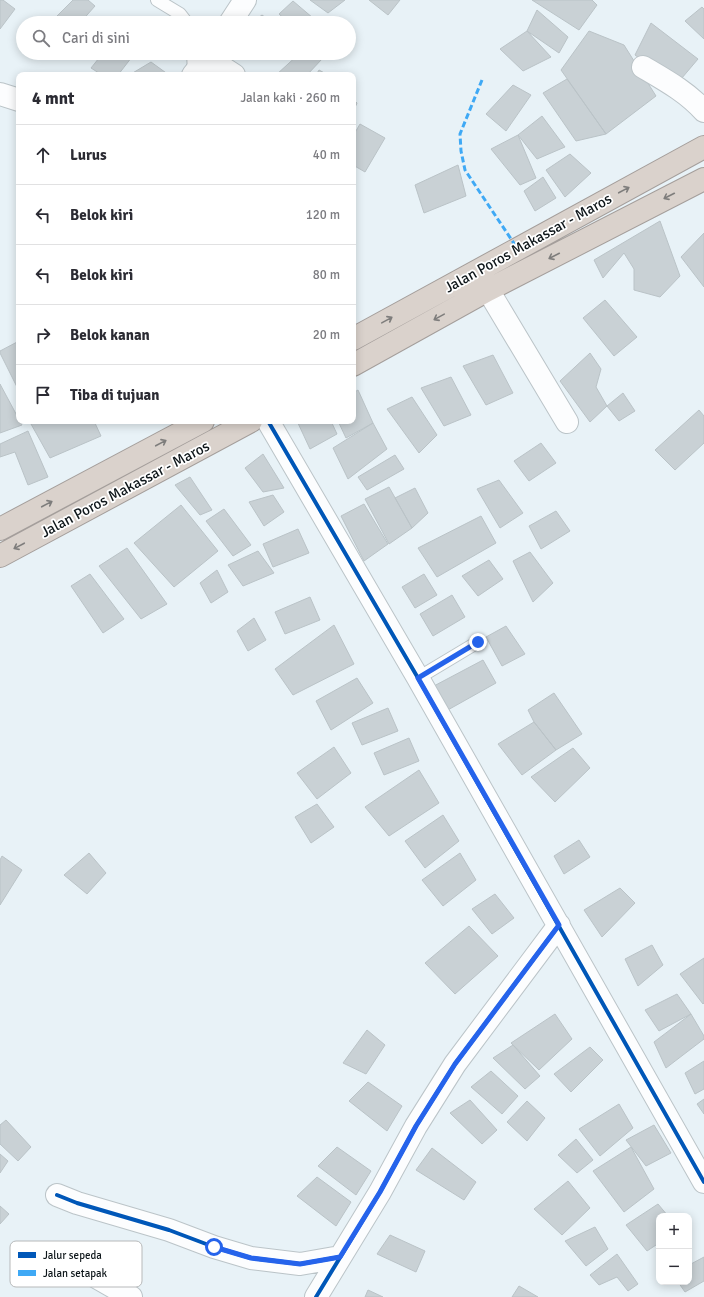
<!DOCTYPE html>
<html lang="id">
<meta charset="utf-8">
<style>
:root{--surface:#fff;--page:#f7f7f7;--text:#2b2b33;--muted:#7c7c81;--line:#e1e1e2}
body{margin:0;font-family:Signika,sans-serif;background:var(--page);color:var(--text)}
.controls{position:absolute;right:12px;bottom:12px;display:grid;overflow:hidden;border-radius:8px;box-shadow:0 2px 10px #0003}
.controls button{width:36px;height:36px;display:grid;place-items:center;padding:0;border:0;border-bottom:1px solid var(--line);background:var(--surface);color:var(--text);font:20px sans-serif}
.stop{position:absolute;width:12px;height:12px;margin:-9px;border:3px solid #2563eb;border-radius:50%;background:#fff}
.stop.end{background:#2563eb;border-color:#fff;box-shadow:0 1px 4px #0008}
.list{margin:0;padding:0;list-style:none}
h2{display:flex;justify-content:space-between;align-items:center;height:52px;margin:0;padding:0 16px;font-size:17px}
h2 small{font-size:13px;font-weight:400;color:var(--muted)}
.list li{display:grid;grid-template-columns:26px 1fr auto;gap:12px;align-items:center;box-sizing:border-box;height:60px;padding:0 16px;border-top:1px solid var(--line)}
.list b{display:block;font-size:15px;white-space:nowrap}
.list em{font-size:13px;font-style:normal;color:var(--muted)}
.icon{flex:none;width:22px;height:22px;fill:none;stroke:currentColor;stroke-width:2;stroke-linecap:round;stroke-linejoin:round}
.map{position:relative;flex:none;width:704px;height:1297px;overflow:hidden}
.search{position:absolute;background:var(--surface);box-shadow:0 2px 10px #0003;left:16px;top:16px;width:340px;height:44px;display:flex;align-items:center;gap:10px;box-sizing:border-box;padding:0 14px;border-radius:22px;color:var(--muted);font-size:15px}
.panel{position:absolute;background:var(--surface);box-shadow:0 2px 10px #0003;left:16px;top:72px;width:340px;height:352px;border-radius:8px}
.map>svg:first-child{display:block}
</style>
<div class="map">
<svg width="704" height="1297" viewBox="0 0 704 1297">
<rect width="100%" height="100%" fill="#e8f2f7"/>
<path fill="#c9d1d5" stroke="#bac3c7" d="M0,0H3L15,9L0,29Z
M73,0H88L95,6L80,23H56L53,20Z
M310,0H345L328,13Z
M369,0H400L388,15Z
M532,0H592L597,5L579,30Z
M293,1L313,18L310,23H289L279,14Z
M702,7L704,9V39L685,21Z
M537,10L568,37L559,53L527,31Z
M262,15L273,23H251Z
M651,23L698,59L676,85L635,55Z
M527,31L551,57L523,71L500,49Z
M589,31L624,45L656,96L606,134L561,70Z
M103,53H135L118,75H102L91,68Z
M271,53H280L276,57Z
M300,53H309L322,59L307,75H276Z
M151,62L169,75H130L131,74Z
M319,70L328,75H316Z
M567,79L606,134L576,141L543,93Z
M513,85L531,95L506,131L486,114Z
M353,99L357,103L353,112Z
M542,116L565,147L537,159L518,135Z
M360,124L385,138L365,172L353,165V136Z
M518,135L536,178L520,185L491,149Z
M570,154L591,173L565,197L546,170Z
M458,165L466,196L424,213L415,185Z
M543,177L556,198L535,211L524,191Z
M660,221L680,276L660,297L634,290V269L624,253L603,278L594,260Z
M704,233V287L681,257Z
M605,300L637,337L614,356L583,318Z
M19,341V391L0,353V351Z
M590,353L601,369L596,387L607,406L590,422L560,381Z
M493,355L513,393L486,405L463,366Z
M451,377L471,415L444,426L421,388Z
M0,384L22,425L0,433Z
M358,390L373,423L346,438L338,421H353V393Z
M623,393L635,411L619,421L607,406Z
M412,397L437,435L419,453L387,409Z
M699,410L704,416V443L675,470L655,450Z
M38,421H94L101,436L50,458L31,424Z
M297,421H331L337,434L310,449Z
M373,423L387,449L348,479L333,448Z
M28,431L48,477L28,485L15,452L0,457V444Z
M541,443L556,463L529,481L514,461Z
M263,454L284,488L263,492L245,468Z
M395,455L404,469L367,490L358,477Z
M190,477L212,510L200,515L175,485Z
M499,480L523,513L500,528L477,489Z
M389,487L412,528L389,544L365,499Z
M415,488L428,513L412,528L395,498Z
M273,495L284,512L264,526L249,502Z
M364,504L388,544L364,561L341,516Z
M181,505L218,551L174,587L134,543Z
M224,509L251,545L233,556L206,521Z
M556,511L570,531L541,549L529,526Z
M481,516L496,543L437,577L418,548Z
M298,529L309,553L273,567L263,544Z
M127,548L167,604L141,619L99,566Z
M258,551L274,573L243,586L228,565Z
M530,552L553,583L533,602L513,561Z
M489,560L503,579L478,596L462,576Z
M217,570L228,592L211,603L200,583Z
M90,574L124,619L103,633L71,586Z
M424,574L437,595L415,608L402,587Z
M452,595L465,617L433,636L420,614Z
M310,597L320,620L285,634L275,612Z
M254,618L266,640L248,651L237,631Z
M334,625L354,664L293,695L275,669Z
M506,626L525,654L502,666L486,637Z
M483,660L496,683L446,711L432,687Z
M357,678L373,703L331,730L316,701Z
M554,693L582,734L556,750L534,722L528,710Z
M388,708L398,731L362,745L352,723Z
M534,722L556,750L522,775L498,744Z
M409,738L419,761L384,775L374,753Z
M334,747L351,773L317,799L297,773Z
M573,748L590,768L555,802L531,777Z
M419,770L439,803L389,836L365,807Z
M317,804L334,827L311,843L295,817Z
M443,815L459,841L425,868L405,841Z
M579,840L590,857L564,874L554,856Z
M89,853L106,873L87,894L64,875Z
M460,853L476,880L443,906L422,880Z
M2,856L22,870L0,905V860Z
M620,888L635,903L602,937L584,910Z
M495,894L514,918L492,934L472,909Z
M469,926L498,956L455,994L425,963Z
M652,945L663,965L638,986L625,959Z
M704,958V1003L703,1004L680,974Z
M677,994L691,1014L659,1031L645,1010Z
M555,1014L572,1039L539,1070L511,1043Z
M691,1014L704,1036V1039L666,1068L654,1042Z
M367,1030L385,1045L366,1074L343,1063Z
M513,1045L540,1076L525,1089L493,1058Z
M590,1047L603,1060L571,1092L554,1074Z
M704,1061V1089L695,1094L685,1073Z
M491,1071L518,1096L502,1114L471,1087Z
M368,1082L402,1106L387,1131L349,1101Z
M704,1099V1114L697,1104Z
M470,1100L497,1130L482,1144L450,1113Z
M527,1101L545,1118L527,1141L507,1122Z
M619,1104L633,1128L600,1156L579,1129Z
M6,1120L31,1147L18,1161L0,1144V1125Z
M654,1125L671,1153L646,1166L626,1140Z
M576,1139L593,1160L577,1173L558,1155Z
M337,1147L371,1171L356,1195L318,1166Z
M631,1147L654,1189L624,1212L593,1171Z
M432,1148L476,1182L464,1200L416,1170Z
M0,1154L8,1161L0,1173Z
M317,1177L351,1202L336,1226L297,1196Z
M568,1181L590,1208L562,1235L534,1209Z
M658,1204L668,1216H659V1243L647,1251L626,1225Z
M0,1206L9,1214L0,1224Z
M595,1227L608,1249L586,1266L565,1241Z
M390,1235L425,1251L416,1272L377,1254Z
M617,1254L638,1284L628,1291L617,1277L599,1285L590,1275Z
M704,1257V1281L685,1292L678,1282H689V1265Z
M519,1286L538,1297H512Z
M368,1290L383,1297H365Z"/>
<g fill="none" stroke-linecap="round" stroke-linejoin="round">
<defs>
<path id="lane" d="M157,0L180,14L187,23
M193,53L194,73
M418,678L478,642"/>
<path id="street" d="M230,23L245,0
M208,58L234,75
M643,67C665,80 687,92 704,111
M193,75L211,53
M0,94L19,100
M488,290L567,422
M268,421L418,678L704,1182
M57,1195L77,1203L169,1230L214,1247L251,1258L300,1264L340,1257
M63,1258L131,1297
M316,1297L380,1192L416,1126L455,1064L559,925"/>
<path id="highway" d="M353,339L704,147
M353,365L488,290L704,179
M0,529L203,421
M0,556L251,421"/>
</defs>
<use href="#lane" stroke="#bbc4c8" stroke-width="14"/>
<use href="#street" stroke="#bbc4c8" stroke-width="24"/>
<use href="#highway" stroke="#a49e9b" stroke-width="24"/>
<use href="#lane" stroke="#fcfdfe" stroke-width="12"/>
<use href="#street" stroke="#fcfdfe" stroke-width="22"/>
<use href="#highway" stroke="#dad2cc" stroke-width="22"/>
<path stroke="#3fa9f5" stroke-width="3" stroke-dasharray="6 3" stroke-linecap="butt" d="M482,80L460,134L461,151L465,170L517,248"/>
<defs>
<path id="cycleway" d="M268,421L418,678L704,1182
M57,1195L77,1203L169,1230L214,1247L251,1258L300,1264L340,1257
M316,1297L380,1192L416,1126L455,1064L559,925"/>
</defs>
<use href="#cycleway" stroke="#fff" stroke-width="6"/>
<use href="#cycleway" stroke="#0057b8" stroke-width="4"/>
</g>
<defs><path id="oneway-shaft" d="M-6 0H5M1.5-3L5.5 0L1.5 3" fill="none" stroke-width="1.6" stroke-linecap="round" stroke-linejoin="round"/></defs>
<g stroke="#7e7d7c">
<use href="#oneway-shaft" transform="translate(624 190) rotate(-28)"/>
<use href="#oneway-shaft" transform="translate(669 196) rotate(153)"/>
<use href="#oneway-shaft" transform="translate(554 256) rotate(153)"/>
<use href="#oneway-shaft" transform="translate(439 317) rotate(151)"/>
<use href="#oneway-shaft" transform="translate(387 320) rotate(-29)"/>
<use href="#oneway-shaft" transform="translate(161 443) rotate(-28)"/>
<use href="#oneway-shaft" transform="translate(47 504) rotate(-28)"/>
<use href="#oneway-shaft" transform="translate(19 546) rotate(152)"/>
</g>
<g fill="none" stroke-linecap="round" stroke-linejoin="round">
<path stroke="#2563eb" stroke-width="5" d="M214,1247L251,1258L300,1264L340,1257L380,1192L416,1126L455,1064L559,925L418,678L478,642"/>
</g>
<g text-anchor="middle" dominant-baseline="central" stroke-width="3.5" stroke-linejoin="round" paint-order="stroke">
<g font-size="15" fill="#0e161a" stroke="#fff">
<text transform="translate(528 243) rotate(-29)">Jalan Poros Makassar - Maros</text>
<text transform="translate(125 489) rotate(-28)">Jalan Poros Makassar - Maros</text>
</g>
</g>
<rect x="10" y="1241" width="132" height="46" rx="6" fill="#fff" stroke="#b7b9ba" stroke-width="1"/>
<rect x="18" y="1252" width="18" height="6" fill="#0057b8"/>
<rect x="18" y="1270" width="18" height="6" fill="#3fa9f5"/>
<g font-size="11" fill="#0e161a">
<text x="43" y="1259">Jalur sepeda</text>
<text x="43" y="1277">Jalan setapak</text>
</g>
</svg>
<div class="controls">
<button>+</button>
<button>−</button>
</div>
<div class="stop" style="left:214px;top:1247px"></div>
<div class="stop end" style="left:478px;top:642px"></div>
<div class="search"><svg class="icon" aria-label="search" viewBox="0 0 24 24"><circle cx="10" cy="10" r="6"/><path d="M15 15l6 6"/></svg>Cari di sini</div>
<section class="panel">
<h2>4 mnt<small>Jalan kaki · 260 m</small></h2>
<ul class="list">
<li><svg class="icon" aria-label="ahead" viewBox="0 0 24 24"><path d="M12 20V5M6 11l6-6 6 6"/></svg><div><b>Lurus</b></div><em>40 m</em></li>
<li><svg class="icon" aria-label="left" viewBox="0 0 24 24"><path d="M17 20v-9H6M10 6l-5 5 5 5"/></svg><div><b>Belok kiri</b></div><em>120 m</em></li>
<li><svg class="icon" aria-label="left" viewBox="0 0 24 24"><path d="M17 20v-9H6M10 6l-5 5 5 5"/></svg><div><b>Belok kiri</b></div><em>80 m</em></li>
<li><svg class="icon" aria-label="right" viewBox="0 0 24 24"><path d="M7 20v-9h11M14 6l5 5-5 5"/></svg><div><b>Belok kanan</b></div><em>20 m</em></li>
<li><svg class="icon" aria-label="arrive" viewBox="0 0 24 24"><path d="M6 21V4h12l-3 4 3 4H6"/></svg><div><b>Tiba di tujuan</b></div></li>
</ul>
</section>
</div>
